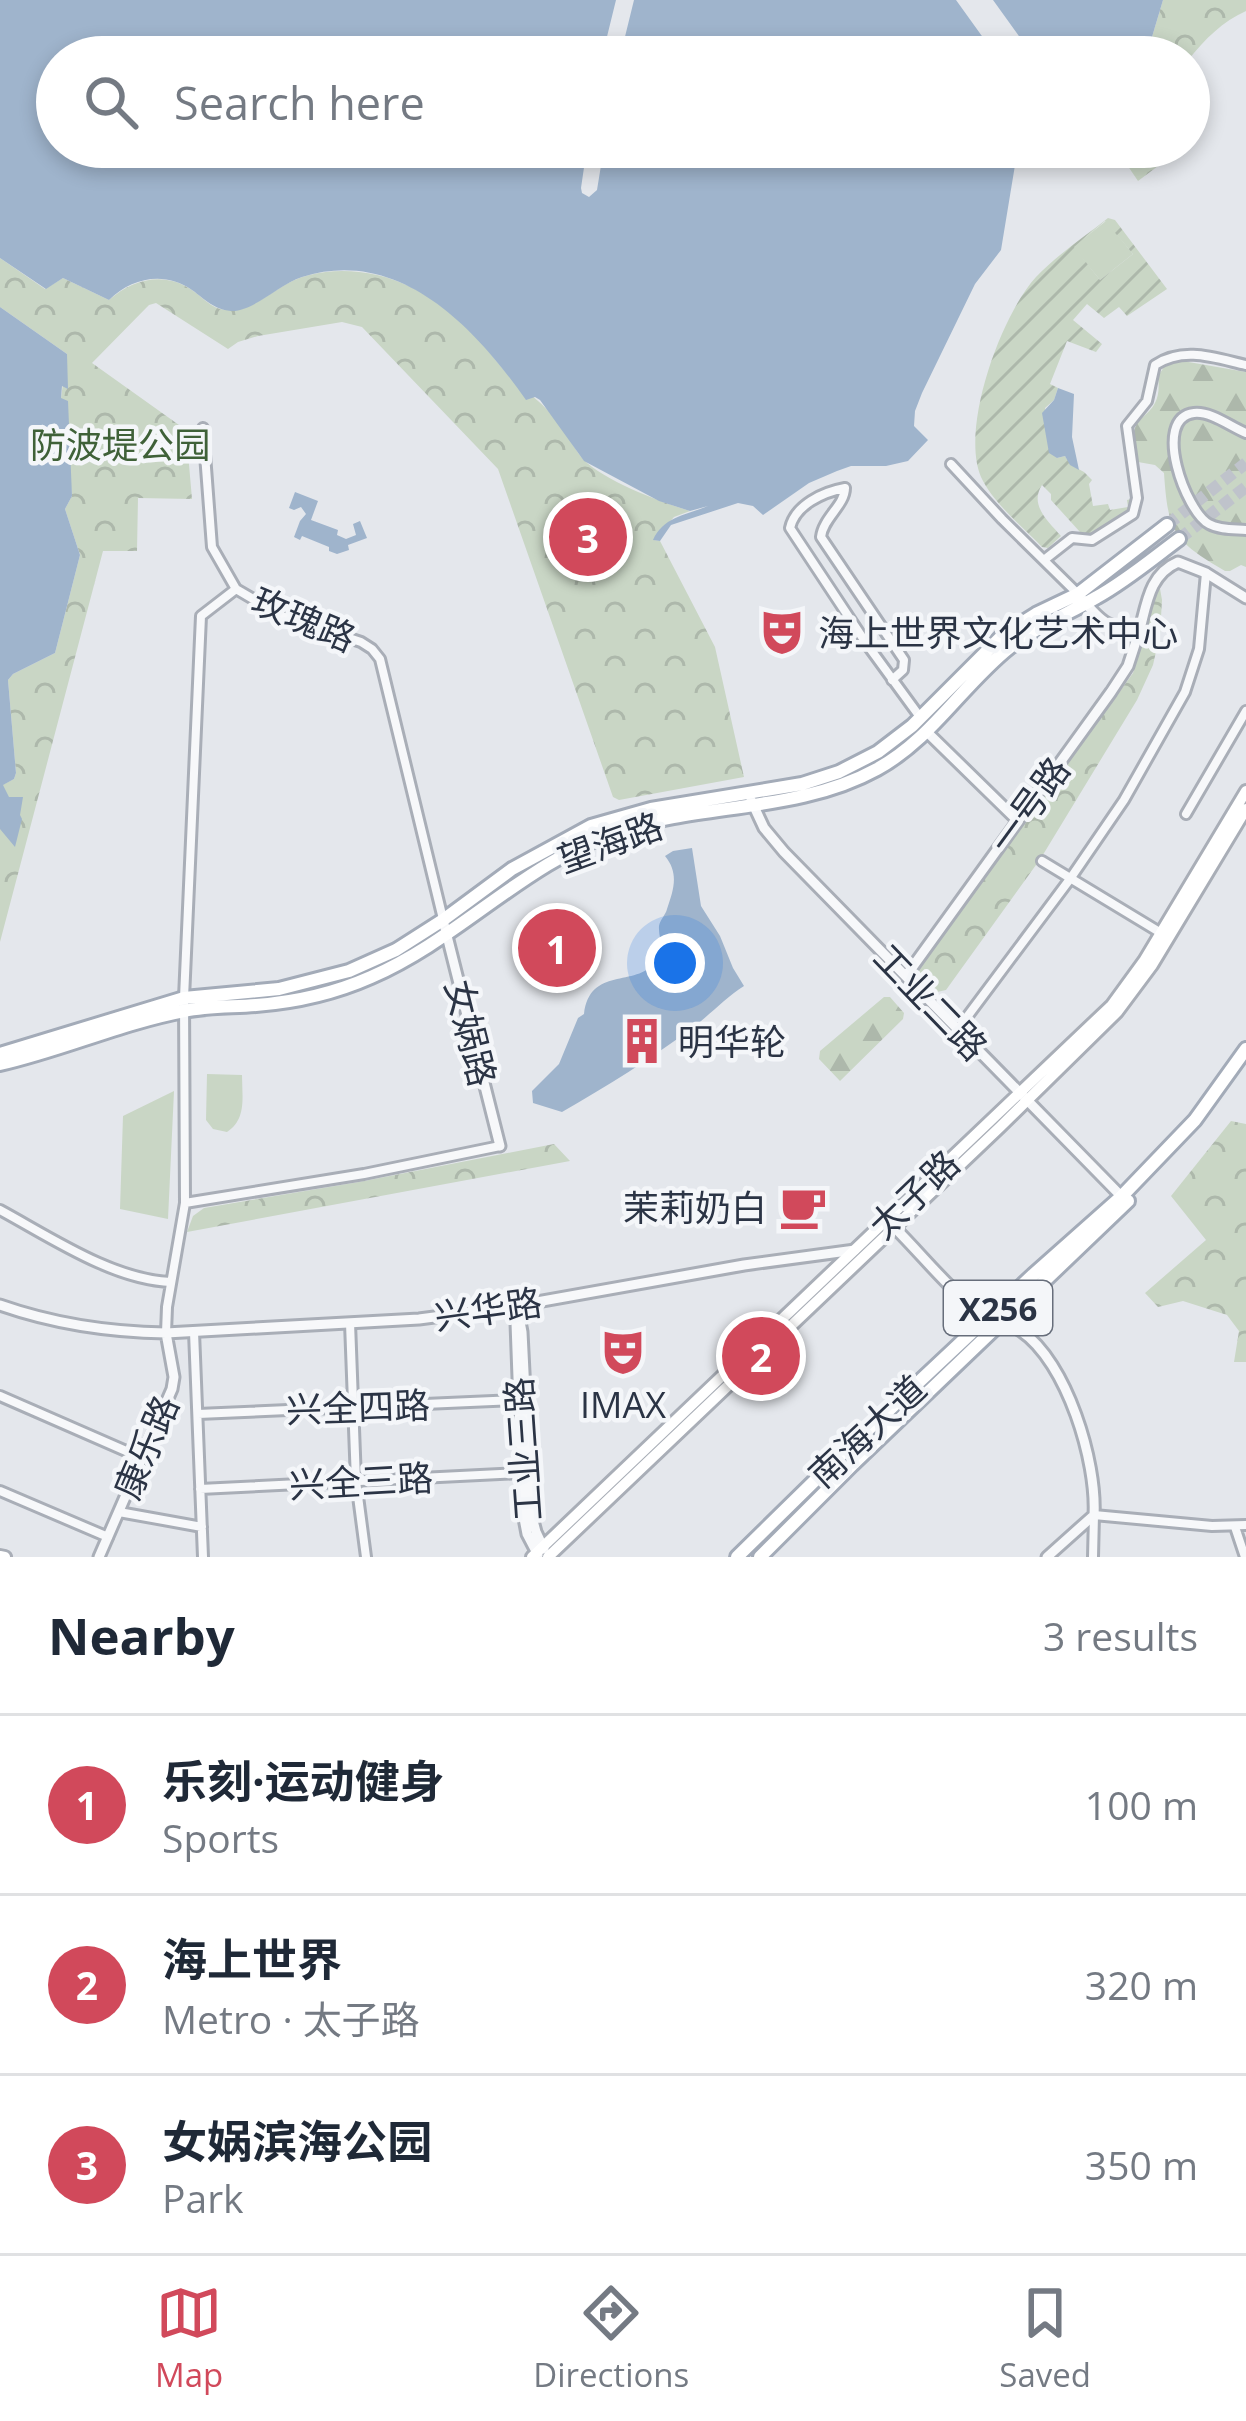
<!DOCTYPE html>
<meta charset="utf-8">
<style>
:root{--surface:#fff;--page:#f2f2f3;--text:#1f2937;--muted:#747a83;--line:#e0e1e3;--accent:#d1495b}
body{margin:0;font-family:"Open Sans","Noto Sans SC",sans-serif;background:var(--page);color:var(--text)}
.you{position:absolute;left:675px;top:963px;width:42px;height:42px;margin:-30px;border:9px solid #fff;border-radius:50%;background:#1a73e8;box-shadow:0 0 0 18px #1a73e833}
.badge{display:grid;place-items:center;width:78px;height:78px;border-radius:50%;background:var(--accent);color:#fff;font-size:39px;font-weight:700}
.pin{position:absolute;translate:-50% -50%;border:6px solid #fff;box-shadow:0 3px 12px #0006}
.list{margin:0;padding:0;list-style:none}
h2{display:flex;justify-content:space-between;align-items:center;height:156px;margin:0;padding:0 48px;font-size:51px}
h2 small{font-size:39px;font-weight:400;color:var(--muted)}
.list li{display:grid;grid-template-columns:78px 1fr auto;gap:36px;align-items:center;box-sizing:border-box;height:180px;padding:0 48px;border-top:3px solid var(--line)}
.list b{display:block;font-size:45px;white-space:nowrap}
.list p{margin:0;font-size:39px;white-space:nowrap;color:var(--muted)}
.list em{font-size:39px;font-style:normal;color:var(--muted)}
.icon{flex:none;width:66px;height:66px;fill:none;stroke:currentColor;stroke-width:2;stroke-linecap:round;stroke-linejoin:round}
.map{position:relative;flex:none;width:1246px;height:1557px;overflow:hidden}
.search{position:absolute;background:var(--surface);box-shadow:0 6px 18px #0003;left:36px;right:36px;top:36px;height:132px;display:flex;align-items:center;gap:30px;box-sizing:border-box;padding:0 42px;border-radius:66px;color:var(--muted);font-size:45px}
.sheet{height:696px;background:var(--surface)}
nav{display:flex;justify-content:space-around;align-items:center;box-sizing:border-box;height:168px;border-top:3px solid var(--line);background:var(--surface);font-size:33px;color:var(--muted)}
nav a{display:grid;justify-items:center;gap:6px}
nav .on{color:var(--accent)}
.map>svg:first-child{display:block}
</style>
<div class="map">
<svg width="1246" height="1557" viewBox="0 0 1246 1557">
<defs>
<pattern id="forest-firs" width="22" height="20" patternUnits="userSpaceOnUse" patternTransform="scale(3)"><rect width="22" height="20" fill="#c9d6c5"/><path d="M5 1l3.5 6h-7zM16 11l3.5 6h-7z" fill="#adb8ab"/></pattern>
<pattern id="park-crowns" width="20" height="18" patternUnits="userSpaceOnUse" patternTransform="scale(3)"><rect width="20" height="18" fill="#c9d6c5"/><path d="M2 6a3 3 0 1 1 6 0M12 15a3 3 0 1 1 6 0" fill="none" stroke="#adb8ab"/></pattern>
<pattern id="garden-furrows" width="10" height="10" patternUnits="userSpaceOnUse" patternTransform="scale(3)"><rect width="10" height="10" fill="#c9d6c5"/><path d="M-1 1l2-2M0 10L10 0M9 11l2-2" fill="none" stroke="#adb8ab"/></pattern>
</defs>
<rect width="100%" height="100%" fill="#e4e7ec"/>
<path fill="#c9d6c5" d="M1106,221L1133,254L1100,280L1073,247Z
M207,1074L242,1075C242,1096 247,1119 227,1132L213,1129L206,1120Z
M174,1091L168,1219L120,1209L123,1116Z"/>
<path fill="url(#forest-firs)" d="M1177,360L1246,372V567L1241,565L1230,571H1225C1174,541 1168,533 1164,473L1155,465L1138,462C1137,453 1131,439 1134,431C1139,411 1163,414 1158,376L1164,367Z
M884,997H890L904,1013L903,1019L840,1081L819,1059L820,1051Z"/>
<path fill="url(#park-crowns)" d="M1163,0H1246V11C1223,21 1204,40 1189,59V57H1146Z
M1115,147H1158V166L1138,181Z
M0,258L45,289L63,278L109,300C133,279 164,271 192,290C205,299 213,311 231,310C250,310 264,297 280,288C302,273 332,269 359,272C409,277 449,307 482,343C492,355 501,368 512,378C528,393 544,404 558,422C567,433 574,449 583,459C604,481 661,502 690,511L674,517L654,540L660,541L715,647L744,777L619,800L613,797L498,469L362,327L342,322L258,336L238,342L228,349L156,303L149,305L92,363L186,430L192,499L138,498L137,551H103L0,942V786L14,779L16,773L8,680L13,674L55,653L80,555L65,509L72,496L61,398L67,354L0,307Z
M1159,583L1162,600L1160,634L1153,665L1137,700L1041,858L946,990L937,992L919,976V969L1133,673Z
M1231,1121L1246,1124V1362H1234L1239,1331L1227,1315L1183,1301L1158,1307L1145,1293L1206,1240L1171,1196Z
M554,1144L570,1161L187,1232L193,1216L204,1208L359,1182Z"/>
<path fill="url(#garden-furrows)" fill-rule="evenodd" d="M1108,218L1115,220L1167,289L1127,316L1119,307L1104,318L1087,304L1073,320L1102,344L1096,352L1067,341L1050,384L1058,388L1054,400L1045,408L1057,458L1065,456L1071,465L1084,472L1092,480L1089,484L1093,506L1108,504L1110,510L1128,507L1127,500L1131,499L1132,504L1124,516L1090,534L1080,532L1051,500V494L1042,485C1029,505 1048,521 1061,536L1048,548L1042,547C1022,526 993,503 981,477C960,428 1001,315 1036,277C1057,255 1084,237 1108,218ZM1105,221L1133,254L1100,280L1074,247Z"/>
<path fill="#9fb4cc" d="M0,0H616L602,57H57V147H587L581,188L582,193L589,197L597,190L604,147H1018L1001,250L975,284L922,393L915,411L914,426L928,440L908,461L886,466H851L837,471L809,483L763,515L753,506L738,503L671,525L660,541L653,540C664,516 687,515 708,506L690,511L659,501L584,461L540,400L535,397L526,400C476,329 400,246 302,277C278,285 253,312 231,311C213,309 206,300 192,290C165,271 132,277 109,300L63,278L46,289L0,258Z
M634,0H956L997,57H620Z
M993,0H1163L1146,57H1034Z
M0,307L67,354L68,389L62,386L61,398L68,401L72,496L65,509L80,555L55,653L13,674L8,680L16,773L14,779L3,785L9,797H23L20,815L22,819L15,847L0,829Z
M1058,388L1074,394L1072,437L1079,470L1070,465L1065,456L1057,458L1049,453L1042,413L1054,400Z
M295,492L318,501L311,520L338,530L337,535L346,539L356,535L353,524L360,521L367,538L348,545L349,550L337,554L329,551V547L302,536L300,540L294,537L300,521L306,514L301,507L294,510L289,508Z
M692,848L701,906L720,936L733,968L744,986C725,998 710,1015 692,1028C651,1059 607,1086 562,1112L533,1103L532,1091L559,1064L578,1018L584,1014C590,966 635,988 656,962C667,949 658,940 659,926C660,920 666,914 667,909C674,889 679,873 665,856L673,851Z"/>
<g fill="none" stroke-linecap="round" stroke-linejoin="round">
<path stroke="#bfc3cb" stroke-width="12" stroke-dasharray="12 6" stroke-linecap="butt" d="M1167,525L1246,463
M1179,539L1246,487"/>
<defs>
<path id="minor" d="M203,428L212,547L236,589
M1246,433C1231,427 1211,411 1194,413C1151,418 1186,512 1209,524C1220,530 1234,529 1246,530
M951,464L1002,519L1078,594
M845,488C823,492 795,505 790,528L866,643L920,717
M845,488C845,505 823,518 821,537L904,660L903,670L892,680
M1044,560L1072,538L1092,540L1133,514L1137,498L1127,426L1147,401L1155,365C1184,346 1215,358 1246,365
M1186,814L1246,711
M1042,861L1161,933
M958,1029L1070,879L1124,800L1185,692L1199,649L1206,573
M185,1203L364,1174L500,1146
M0,1210C50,1237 113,1280 171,1282
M350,1323L356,1481L366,1557
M194,1332L203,1557
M166,1333L167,1307L185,1203L184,998L201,616L236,589L282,616L361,642L372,649L380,659L443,919
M0,1396L142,1458
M198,1414L518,1400
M200,1489L521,1473
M0,1491L108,1537
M119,1512L202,1527
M1235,1527L1245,1557
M1093,1557L1094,1515L1212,1526L1246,1525"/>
<path id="tertiary" d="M1082,599C1102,623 1109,629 1140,629C1147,602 1150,574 1178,562L1206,573L1246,598
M927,732L1017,820
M751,800L764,828L784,852L1123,1198
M443,920L500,1146
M906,976L1111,692L1128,666L1140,629
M894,1227C922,1255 948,1288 979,1313C991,1323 1008,1322 1021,1331C1067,1362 1097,1462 1094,1515L1047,1557
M0,1305C54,1324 109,1332 166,1333L419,1319L503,1308L744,1265L855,1250
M517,1306L522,1332L531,1513L536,1532L544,1549
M516,1323L523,1513L527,1534L538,1555
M99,1557L172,1389L174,1377L166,1333"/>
<path id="secondary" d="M0,1556L5,1557
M532,1557L1112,1005L1144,961L1246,791
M548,1557L1000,1127L1117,1012L1152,965L1246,809"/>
<path id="primary" d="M0,1054L184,998L279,989L349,971L396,950L443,920L512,869L591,826L651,809L802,784L839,772L878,752L912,726L1003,635L1036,614L1078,594L1167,525
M0,1064C62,1050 121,1023 184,1011C208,1006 232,1007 256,1005C295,1002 335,993 371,977C461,938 524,862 621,830C704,803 799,812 877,769C932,739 962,685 1010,647C1037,626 1068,614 1097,597C1126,581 1152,559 1179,539
M737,1557L842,1454L1033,1275L1122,1196L1195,1120L1246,1049
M760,1557L852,1465L1128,1201"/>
</defs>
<use href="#minor" stroke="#a9aeb7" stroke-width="14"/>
<use href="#tertiary" stroke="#a9aeb7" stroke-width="15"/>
<use href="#secondary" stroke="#a9aeb7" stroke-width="16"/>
<use href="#primary" stroke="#a3abb8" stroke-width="18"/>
<use href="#minor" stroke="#f7f8fa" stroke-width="8"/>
<use href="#tertiary" stroke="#f7f8fa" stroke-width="9"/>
<use href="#secondary" stroke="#fff" stroke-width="10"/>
<use href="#primary" stroke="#fff" stroke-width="12"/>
</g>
<defs>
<symbol id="theatre-bare" viewBox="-9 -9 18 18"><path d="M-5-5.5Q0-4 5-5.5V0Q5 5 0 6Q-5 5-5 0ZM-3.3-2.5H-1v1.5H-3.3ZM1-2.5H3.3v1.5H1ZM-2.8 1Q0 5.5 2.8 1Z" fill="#d1495b" stroke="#f4f6f9" stroke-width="2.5" paint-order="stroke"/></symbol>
<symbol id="building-bare" viewBox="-9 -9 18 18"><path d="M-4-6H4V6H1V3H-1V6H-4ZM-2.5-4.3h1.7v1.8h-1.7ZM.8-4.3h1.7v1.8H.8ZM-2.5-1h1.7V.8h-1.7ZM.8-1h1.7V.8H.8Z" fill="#d1495b" stroke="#f4f6f9" stroke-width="2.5" paint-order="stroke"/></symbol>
<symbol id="cafe-bare" viewBox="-9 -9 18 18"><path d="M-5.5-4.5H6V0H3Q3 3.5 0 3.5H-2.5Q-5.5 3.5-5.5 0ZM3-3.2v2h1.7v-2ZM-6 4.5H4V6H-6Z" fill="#d1495b" stroke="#f4f6f9" stroke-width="2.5" paint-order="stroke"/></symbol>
</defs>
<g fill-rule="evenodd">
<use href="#theatre-bare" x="749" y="599" width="66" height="66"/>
<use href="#building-bare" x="609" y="1008" width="66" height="66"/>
<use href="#cafe-bare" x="770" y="1174" width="66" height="66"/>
<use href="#theatre-bare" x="590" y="1319" width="66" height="66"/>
</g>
<g text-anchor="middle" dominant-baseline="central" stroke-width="9" stroke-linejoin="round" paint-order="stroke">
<rect fill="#f4f6f9" stroke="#676e7b" stroke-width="3" x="944" y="1281" width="108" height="54" rx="9"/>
<g font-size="33" font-weight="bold" fill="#2b3445">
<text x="998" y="1308">X256</text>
</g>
<g font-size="36" fill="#3f6138" stroke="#f4f6f9">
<text x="120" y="444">防波堤公园</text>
</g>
<g font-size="36" fill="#2b3445" stroke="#f4f6f9">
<text transform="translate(304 619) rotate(23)">玫瑰路</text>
<text transform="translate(1029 805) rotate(-54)">一号路</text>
<text transform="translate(610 842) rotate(-20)">望海路</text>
<text transform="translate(931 1002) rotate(46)">工业二路</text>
<text transform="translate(471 1033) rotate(76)">女娲路</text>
<text transform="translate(914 1194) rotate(-44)">太子路</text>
<text transform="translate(488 1309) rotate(-8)">兴华路</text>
<text transform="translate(358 1407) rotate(-2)">兴全四路</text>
<text transform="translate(867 1431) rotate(-43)">南海大道</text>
<text transform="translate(146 1447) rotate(-67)">康乐路</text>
<text transform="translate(523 1449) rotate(-94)">工业三路</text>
<text transform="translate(361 1481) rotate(-3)">兴全三路</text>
</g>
<g font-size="36" fill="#2b3445" stroke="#f4f6f9" text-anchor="start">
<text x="818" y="632">海上世界文化艺术中心</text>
<text x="678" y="1041">明华轮</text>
<text x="767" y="1207" text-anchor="end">茉莉奶白</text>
<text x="623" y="1404" text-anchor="middle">IMAX</text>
</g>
</g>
</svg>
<div class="you"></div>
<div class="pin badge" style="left:557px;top:948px">1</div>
<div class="pin badge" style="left:761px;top:1356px">2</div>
<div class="pin badge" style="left:588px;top:537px">3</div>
<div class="search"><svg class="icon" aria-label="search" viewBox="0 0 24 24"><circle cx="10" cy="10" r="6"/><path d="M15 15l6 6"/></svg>Search here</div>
</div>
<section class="sheet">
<h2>Nearby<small>3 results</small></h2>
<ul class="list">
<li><span class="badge">1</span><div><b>乐刻·运动健身</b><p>Sports</p></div><em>100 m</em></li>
<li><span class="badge">2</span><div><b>海上世界</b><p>Metro · 太子路</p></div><em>320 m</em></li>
<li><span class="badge">3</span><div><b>女娲滨海公园</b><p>Park</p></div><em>350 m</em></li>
</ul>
</section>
<nav>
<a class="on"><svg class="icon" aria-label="map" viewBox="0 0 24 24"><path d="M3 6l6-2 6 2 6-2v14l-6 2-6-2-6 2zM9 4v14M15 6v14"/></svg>Map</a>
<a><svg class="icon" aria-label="directions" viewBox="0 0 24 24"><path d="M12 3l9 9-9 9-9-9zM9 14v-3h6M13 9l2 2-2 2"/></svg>Directions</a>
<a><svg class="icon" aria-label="saved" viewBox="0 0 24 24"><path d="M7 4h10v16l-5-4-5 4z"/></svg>Saved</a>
</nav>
